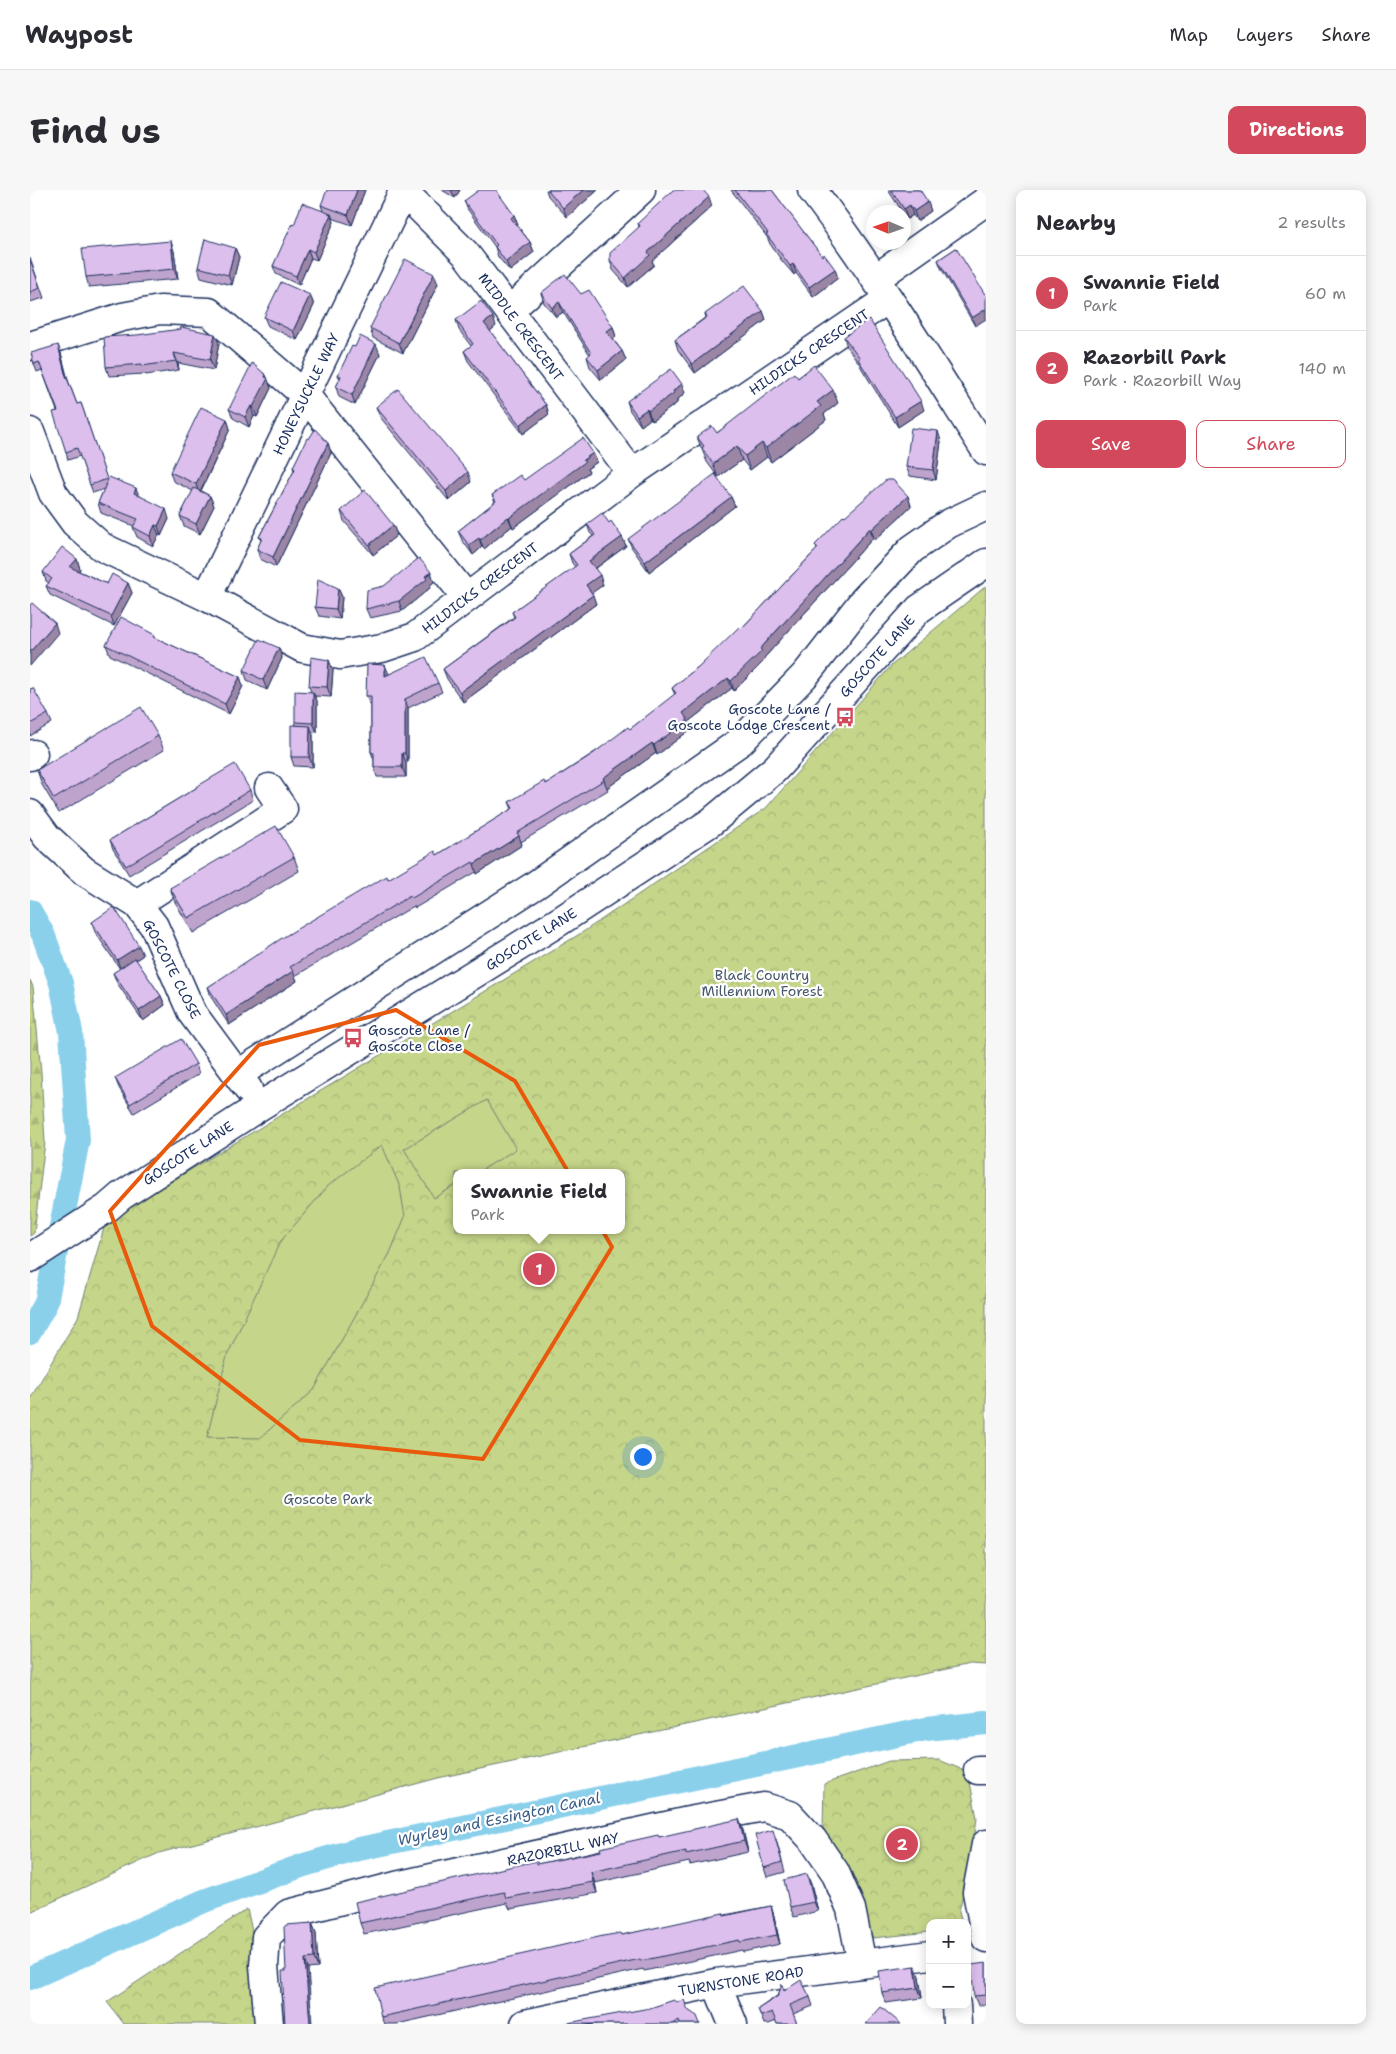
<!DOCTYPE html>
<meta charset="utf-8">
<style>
:root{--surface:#fff;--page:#f7f7f7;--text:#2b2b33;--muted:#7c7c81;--line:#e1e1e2;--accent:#d1495b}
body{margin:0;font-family:"Shantell Sans",sans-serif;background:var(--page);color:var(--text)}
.controls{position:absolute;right:15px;bottom:15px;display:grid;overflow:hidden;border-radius:10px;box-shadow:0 2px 12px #0003}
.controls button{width:45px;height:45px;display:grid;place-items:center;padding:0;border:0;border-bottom:1px solid var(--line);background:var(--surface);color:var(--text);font:25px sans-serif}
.compass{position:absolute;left:836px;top:15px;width:45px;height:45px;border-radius:50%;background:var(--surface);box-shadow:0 2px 12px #0003;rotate:272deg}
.you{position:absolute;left:612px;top:1266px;width:18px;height:18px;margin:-12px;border:4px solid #fff;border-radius:50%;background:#1a73e8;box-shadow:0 0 0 8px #1a73e833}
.badge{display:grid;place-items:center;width:32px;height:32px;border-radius:50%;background:var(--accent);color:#fff;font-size:16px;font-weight:700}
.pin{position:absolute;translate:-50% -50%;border:2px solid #fff;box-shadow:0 1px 5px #0006}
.popup{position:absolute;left:423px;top:979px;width:172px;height:65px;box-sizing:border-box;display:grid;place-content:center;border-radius:10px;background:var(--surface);filter:drop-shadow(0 1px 4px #0005);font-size:16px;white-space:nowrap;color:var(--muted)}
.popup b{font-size:19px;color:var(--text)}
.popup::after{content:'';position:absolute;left:50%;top:100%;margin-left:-10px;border:10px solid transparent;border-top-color:var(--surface)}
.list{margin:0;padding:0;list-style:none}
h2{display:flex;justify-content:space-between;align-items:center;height:65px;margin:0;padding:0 20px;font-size:21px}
h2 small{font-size:16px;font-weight:400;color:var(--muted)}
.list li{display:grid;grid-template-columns:32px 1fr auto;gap:15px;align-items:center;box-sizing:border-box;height:75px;padding:0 20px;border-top:1px solid var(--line)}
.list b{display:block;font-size:19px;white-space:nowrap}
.list p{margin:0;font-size:16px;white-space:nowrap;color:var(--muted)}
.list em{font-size:16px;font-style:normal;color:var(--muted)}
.actions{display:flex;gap:10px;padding:15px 20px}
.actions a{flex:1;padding:11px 0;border:1px solid var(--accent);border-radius:10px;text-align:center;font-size:18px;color:var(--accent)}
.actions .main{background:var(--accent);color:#fff}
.map{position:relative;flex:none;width:956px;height:1834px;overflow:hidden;border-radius:10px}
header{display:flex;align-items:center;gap:30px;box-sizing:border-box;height:70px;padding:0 25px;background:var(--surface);border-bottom:1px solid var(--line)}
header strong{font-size:24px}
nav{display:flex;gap:28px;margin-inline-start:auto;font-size:18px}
.intro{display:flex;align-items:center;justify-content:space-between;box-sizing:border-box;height:120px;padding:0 30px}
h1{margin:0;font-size:35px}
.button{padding:12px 22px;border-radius:10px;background:var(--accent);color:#fff;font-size:18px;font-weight:700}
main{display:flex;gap:30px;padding:0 30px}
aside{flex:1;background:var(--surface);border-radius:10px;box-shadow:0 2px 12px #0003}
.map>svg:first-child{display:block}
</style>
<header>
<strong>Waypost</strong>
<nav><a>Map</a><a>Layers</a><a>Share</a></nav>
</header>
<div class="intro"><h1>Find us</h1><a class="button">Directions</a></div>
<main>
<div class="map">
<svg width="956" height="1834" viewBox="0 0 956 1834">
<defs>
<pattern id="forest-firs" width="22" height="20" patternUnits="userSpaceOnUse" patternTransform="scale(1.25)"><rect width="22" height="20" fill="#c5d589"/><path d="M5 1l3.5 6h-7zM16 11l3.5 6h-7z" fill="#a9b779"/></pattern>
<pattern id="park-crowns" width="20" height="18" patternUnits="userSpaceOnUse" patternTransform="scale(1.25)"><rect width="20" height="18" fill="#c5d589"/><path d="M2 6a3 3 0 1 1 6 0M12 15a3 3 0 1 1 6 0" fill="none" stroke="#a9b779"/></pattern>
</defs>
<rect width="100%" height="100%" fill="#fff"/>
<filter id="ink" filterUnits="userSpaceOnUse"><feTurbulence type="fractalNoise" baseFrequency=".02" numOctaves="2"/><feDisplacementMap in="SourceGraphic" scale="10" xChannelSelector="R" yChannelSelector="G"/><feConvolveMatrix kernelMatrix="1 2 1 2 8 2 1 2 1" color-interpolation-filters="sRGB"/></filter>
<g filter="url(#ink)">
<path fill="url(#forest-firs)" stroke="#708274" d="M0,790L3,797L11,882L15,952L4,1043L0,1046Z"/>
<path fill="url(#park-crowns)" stroke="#708274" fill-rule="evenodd" d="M956,396V1475L940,1474L408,1588L129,1663L0,1722V1209L48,1127L76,1031L553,742L736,618L862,475ZM426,983H592V1040H426Z
M909,1570L938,1582L947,1628L941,1672L929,1721L932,1733H900V1742L843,1748L793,1637L794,1594L859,1571Z
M217,1719L223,1745L225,1834H94L77,1812Z"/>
<path fill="#c5d589" stroke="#708274" d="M457,910L486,959L447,983H426V995L404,1008L374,959Z
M352,955L370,997L375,1027L360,1063L284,1200L230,1248L177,1247L197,1166L250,1052L298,996Z"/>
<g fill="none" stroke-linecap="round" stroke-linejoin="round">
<path stroke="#8ad0eb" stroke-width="24" d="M0,721L13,744L31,793L41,842L48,950L16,1113L0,1142
M0,1788L174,1711L274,1675L329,1659L896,1539L956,1533"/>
<defs>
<path id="minor" d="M372,0L435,63L602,283
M782,0C845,83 900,173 956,261
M845,89L956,11
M479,121L611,0
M0,156L92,127L130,120L179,122L275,205L437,408
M0,242L23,303L45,333L72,357L177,407L272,458L310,465L352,458L385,447L602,283L858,109
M177,407L374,0
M0,566L3,564
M0,624L17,647L54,681L107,714L124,736L162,823L218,899
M107,714L253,619L239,598
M208,884L504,696L711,551L776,484L833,411L882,359L918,334L956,316
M0,1068L77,1018L91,1006L230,916L530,731L681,632L745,579L889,419L956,373
M948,1580H956
M956,1654L947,1702L956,1748
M686,1793L703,1834
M926,1815L927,1834
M239,1834L234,1776L236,1747L258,1724L366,1696L659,1631L734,1617L760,1625L783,1650L805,1682L821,1719L832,1774
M495,1834L686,1793L900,1765"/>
</defs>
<use href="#minor" stroke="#1b2f5e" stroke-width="31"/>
<use href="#minor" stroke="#fff" stroke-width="28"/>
</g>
<path fill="#bea4cc" stroke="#1b2f5e" d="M335,0L322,35L302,28L304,32L287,70L281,68L269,95L246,84L243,76L264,35L293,21L291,15Z
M412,0H430L425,8Z
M516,0H568L537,27L518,6Z
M701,0H742L808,88L783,107L766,83L764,85L752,71L740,54L737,47Z
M858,0H890L901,21L887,31L883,25L877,29Z
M434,11L484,25L488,35H487L500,52L504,62L480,81L468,67L465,57L438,20Z
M682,16L622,71L624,75L598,97L583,80L580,70L609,37L608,33Z
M205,58L209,67L202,95L171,87L168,77Z
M926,58L945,136L911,78L908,70Z
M144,61L148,89L59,97L56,87Z
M0,68L14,108L0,112Z
M408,94L373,163L343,148L340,138Z
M511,103L551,104L583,137L586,147L583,149L592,161L596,170L571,190L560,177L557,167L560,165L533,122L526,127L514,113Z
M280,105L284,115L267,150L238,136L234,127Z
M733,121L736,130L665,183L648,160L645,150L676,127L675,124Z
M426,130L466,136L460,141L516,215L519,224L493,244L438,171L434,161L441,156L429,140Z
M814,147L894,220L868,237L832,179L829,173L817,157Z
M189,153L184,180L148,173L149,180L116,185L115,184L79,186L76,177Z
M325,157L350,164L325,215L309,207L306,197L310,189L308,185Z
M31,163L38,190L47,214L51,213L77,290L109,305L139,329L131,346L129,345L123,356L107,347L103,337L104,336L71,323L68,313L74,299L63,303L50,266L38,270L36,262L27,221L12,180L7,182L4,174Z
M237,188L241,198L227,227L224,226L219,237L203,228L199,219Z
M768,188L808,213L794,224L796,230L741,272L737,267L720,280L712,270L688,287L677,272L667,247L687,243Z
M655,203L647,210V213L622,231L620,229L611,236L600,221L597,211Z
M346,217L441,292L419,311L350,227Z
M197,229L200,239L171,301L180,306L184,316L170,344L154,336L150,326L163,301L143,291L140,282Z
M279,249L298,253L301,263L246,377L230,369L227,359L231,351L229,347L264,281L263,277Z
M911,251L906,290L880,286L876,277Z
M563,263L567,272L557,279L559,282L483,338L482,336L454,359L452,357L443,365L432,350L428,341L465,312L462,305L494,290Z
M878,306L881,316L845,350L843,348L734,468L735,470L704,501L702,498L658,532L661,539L627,565L626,563L577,598L578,600L491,652L492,655L447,684L446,682L385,718L384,716L265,786L267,791L199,835L181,807L178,797L358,689L407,665L482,619L479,612L516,594L600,539L645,505L642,498L668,477L711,439L787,359L785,355L815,326Z
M701,307L705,316L619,382L602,358L598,349Z
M311,321L363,335L367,345L343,365L314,331Z
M579,333L592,347L596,356L565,379L573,395L561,403L566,414L433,512L417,489L413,479L484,427L482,422L545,377L542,373L539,364L563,346L560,343L557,334Z
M47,369L50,379L49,381L77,394L98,393L102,403L84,436L20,405L16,396L19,393L16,391L13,382Z
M401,382L404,392L399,396L400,398L372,421L340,428L336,419L354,396Z
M308,398L312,407L310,429L289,426L285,417Z
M126,448L210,487L213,496L199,524L80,465L76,455Z
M249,458L252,468L237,500L217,490L214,480Z
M303,480L301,507L285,506L287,511V542H282L283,545V577L264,576L261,567L266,535L265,532L281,502L279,496Z
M359,485L408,493L412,502L378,518V572H376V587H347L344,577V570L341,562V515H340L336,506Z
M0,499L18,524L22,533L0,546Z
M128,546L134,560L29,623L12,595L7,580Z
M166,598L220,600L223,610L99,685L83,659L80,650Z
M264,667L269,681L163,743L145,712L140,698Z
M62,732L113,765L106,770L131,806L135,815L113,831L87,793L83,783L90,779L65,742Z
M166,874L169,884L104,923L89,898L85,888Z
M713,1640L718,1662L660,1675L659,1672L565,1693L567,1703L480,1719L477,1713L334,1744L330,1733L508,1674L629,1647Z
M746,1649L755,1682L737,1687L734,1678Z
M781,1694L788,1721L764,1727L760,1717Z
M741,1716L744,1726L750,1754L713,1762L712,1760L614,1781L613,1779L367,1834H354L351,1827L592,1745Z
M282,1733L286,1743L288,1778L256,1781Z
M956,1773V1815H948L944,1806Z
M889,1786L892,1808L856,1813L852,1803Z
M754,1801L780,1807L783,1816L763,1824L767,1834H747L746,1831L739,1834H734L728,1819Z
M658,1820L670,1834H532Z"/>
<path fill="#9b86a6" stroke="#1b2f5e" d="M327,0H335L322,35L318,25Z
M421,0H430L425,8Z
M553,0H568L537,27L533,18Z
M679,7L682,16L622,71L624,75L598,97L595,88L618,62Z
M898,12L901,21L887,31L884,21Z
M880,15L883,25L877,29L874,19Z
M301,24L304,32L287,70L284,62Z
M484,25L488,35L485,37L481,28Z
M141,51L144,61L148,89L144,79Z
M500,52L504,62L480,81L476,72Z
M205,58L209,67L202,95L198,85Z
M278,59L281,68L269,95L266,86Z
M763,74L766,83L764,85L760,76Z
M805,79L808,88L783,107L779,97Z
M404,84L408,94L373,163L369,153Z
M280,105L284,115L267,150L263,141Z
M529,112L533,122L526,127L522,118Z
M956,119V129L945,136L942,128Z
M733,121L736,130L665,183L662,174Z
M463,127L466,136L458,143L454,133Z
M583,137L586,147L580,151L576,141Z
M185,144L189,153L184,180L180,170Z
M346,154L350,164L325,215L322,205Z
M28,155L31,163L38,191L35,183Z
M592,161L596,170L571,190L568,180Z
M144,163L148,173L149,180L146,171Z
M236,185L241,198L227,227L223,217Z
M652,194L655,203L647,210V213L622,231L618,221Z
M803,200L808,213L794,224L796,230L741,272L736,258L787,212Z
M891,211L894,220L868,237L865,227Z
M516,215L519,224L493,244L490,235Z
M221,216L224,226L219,237L215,227Z
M617,219L620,229L611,236L607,226Z
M197,229L200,239L169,304L166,294Z
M908,241L911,251L906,290L903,280Z
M298,253L301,263L246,377L243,367Z
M732,253L737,267L720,280L715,266Z
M707,256L712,270L688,287L683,274Z
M563,263L567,272L557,279L559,282L483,338L479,328Z
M438,282L441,292L419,311L416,301Z
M106,298L110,308L104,303Z
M180,306L184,316L170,344L166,334Z
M878,306L881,316L845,350L841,340Z
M701,307L705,316L619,382L615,372Z
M136,319L139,329L131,346L128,336Z
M478,327L482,336L454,359L450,350Z
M125,335L129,345L123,356L120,346Z
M363,335L367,345L343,365L339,355Z
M840,338L843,348L734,468L735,470L704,501L701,491Z
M592,347L596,356L563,380L559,371Z
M449,348L452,357L443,365L439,355Z
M47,369L50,379L44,386L40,377Z
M401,382L404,392L399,396L400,398L372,421L369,411Z
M570,385L573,395L559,405L556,395Z
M98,393L102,403L84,436L81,426Z
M308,398L312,407L310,429L306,419Z
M563,405L566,414L433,512L430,502Z
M25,433L28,443L0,476V462Z
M249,458L252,468L237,500L233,490Z
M299,470L303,480L301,507L297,497Z
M355,475L359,484L355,486Z
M210,487L213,496L199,524L195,514Z
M698,488L702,498L658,532L661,539L627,565L624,555L653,523Z
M283,502L287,511V542L283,533Z
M375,509L378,518V572L375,563Z
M280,536L283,545V577L279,567Z
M622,553L626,563L577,598L573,588Z
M372,563L376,572V587L372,577Z
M489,646L492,655L447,684L444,674Z
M109,756L113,765L91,780L87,770Z
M263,781L267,791L199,835L196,825Z
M131,806L135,815L113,831L109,821Z
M709,1629L713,1640L718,1662L714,1651Z
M561,1682L565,1693L567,1703L563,1692Z
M777,1684L781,1694L788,1721L784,1712Z
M741,1716L744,1726L750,1754L747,1745Z
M282,1733L286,1743L288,1778L284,1768Z
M275,1769L278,1779L282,1834H280Z
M885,1776L889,1786L892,1808L888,1798Z"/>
<path fill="#ddbfed" stroke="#1b2f5e" d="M297,0H327L318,25L291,15Z
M449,0H466L484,25L481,28L500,52L476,72L465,57L467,55L434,11Z
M518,0H553L533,18Z
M643,0H673L679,7L618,62L620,65L595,88L580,70V63L610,36L608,33Z
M705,0H742L792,66L794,64L805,79L779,97L763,74L760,76L749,61L736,44L738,43Z
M861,0H890L898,12L884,21L880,15L874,19Z
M272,13L301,24L284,62L278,59L266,86L243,76L262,34L264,35Z
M175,49L205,58L198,85L168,77Z
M141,51L144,79L56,87L52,59Z
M926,58L956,106V119L942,128L908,70Z
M0,69L10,98L0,102Z
M375,69L404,84L369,153L340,138Z
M535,84L551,104L559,100L583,137L576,141L592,161L568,180L557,167L561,163L529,112L522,118L511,103Z
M251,92L280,105L263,141L234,127Z
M714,96L733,121L662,174L645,150L677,127L675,124Z
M451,111L463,127L454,133L516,215L490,235L434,161L443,154L426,130Z
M839,129L891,211L865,227L828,169L830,168L814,147Z
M151,137L185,144L180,170L144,163L146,171L112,176V174L76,177L74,147L107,145L151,139Z
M330,146L346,154L322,205L306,197L311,186L308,185L322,156L325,157Z
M28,155L35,183L47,214L51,213L77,289L60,295L47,258L36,262L23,222L28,221L9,172L4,174L1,163Z
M222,173L236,185L235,187L238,188L223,217L221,216L215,227L199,219Z
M784,175L803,200L787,212L791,216L736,258L732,253L715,266L707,256L683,274L672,258L674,256L667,247L682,236L687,243L764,183L768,188Z
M641,179L652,194L643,201L644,203L618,221L617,219L607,226L597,211Z
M368,199L438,282L416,301L346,217Z
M171,217L197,229L166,294L140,282Z
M881,238L908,241L903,280L876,277Z
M285,239L298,253L243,367L227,359L232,348L229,347L265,279L263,277L277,248L279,249Z
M553,248L563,263L553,270L555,272L479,328L478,327L450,350L449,348L439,355L428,341L466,311L462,305L490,285L494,290Z
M685,284L701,307L615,372L598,349Z
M79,287L106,298L104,303L136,319L128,336L125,335L120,346L103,337L108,329L68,313Z
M856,290H863L878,306L841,340L840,338L730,459L732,461L701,491L698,488L653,523L658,530L624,555L622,553L573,588L574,590L487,643L489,646L444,674L443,672L382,708L380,706L260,777L263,781L196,825L178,797L252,748L339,696L357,686L358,689L405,661L407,665L483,618L479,612L514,591L516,594L564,563L598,537L600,539L646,503L642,498L668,477L709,437L711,439L788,358L785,355L814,325L815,326Z
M164,298L180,306L166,334L150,326Z
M335,300L363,335L339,355L311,321Z
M572,323L579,333L581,331L592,347L559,371L570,385L556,395L563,405L430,502L413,479L485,427L482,422L547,375L539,364L565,345L557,334Z
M32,357L47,369L40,377L77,394L82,384L98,393L81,426L16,396L22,389L13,382Z
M389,368L401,382L395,386L397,389L369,411L336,419L337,400L354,396Z
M288,389L308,398L306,419L285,417Z
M2,413L25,433L0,462V415Z
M91,427L125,445L124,447L210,487L195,514L76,455Z
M229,449L249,458L233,490L214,480Z
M281,467L299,470L297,497L279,496Z
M396,467L408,493L375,509V563H372V577H344V563L341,562V506H336L337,474L355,475V486Z
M3,498L18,524L0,534V499Z
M265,501L283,502V533L265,532Z
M111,517L128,546L24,609L7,580Z
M261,535L280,536L279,567H261Z
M205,574L220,600L96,676L80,650L166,598V597Z
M246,636L264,667L158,728L140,698Z
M84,717L109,756L87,770L62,732Z
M105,768L131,806L109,821L83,783Z
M151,849L166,874L100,914L85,888Z
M709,1629L714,1651L656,1664V1661L561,1682L563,1692L476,1708L474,1702L330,1733L325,1712L488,1675L507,1671V1674L571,1661L570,1658L628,1645L629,1647Z
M743,1640L752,1672L734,1678L725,1645Z
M777,1684L784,1712L760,1717L754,1690Z
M741,1716L747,1745L710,1752L709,1750L610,1771V1769L351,1827L345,1798L573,1746L591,1743L592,1745L693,1723L694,1726Z
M282,1733L284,1768L275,1769L280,1834H255L252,1781H256L254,1737L256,1735Z
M956,1773V1805L944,1806L941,1775Z
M885,1776L888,1798L852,1803L849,1781Z
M771,1790L780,1807L760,1815L767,1834H747L742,1822L731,1826L728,1819L748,1806L752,1794L754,1801Z
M644,1810L647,1812L654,1810L658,1820L667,1826L670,1834H650L649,1830L642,1834H532L620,1818Z
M851,1817L871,1834H836Z"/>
</g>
<path fill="none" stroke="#e8590c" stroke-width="4" stroke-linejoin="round" d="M366,820L485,891L582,1057L453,1269L270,1250L122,1136L80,1021L229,855Z"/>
<defs>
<symbol id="bus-bare" viewBox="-9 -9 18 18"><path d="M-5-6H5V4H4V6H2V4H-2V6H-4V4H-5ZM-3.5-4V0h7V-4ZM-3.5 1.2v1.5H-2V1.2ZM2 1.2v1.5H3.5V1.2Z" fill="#d1495b" stroke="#fff" stroke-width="2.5" paint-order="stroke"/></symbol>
</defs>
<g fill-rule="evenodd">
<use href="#bus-bare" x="801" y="513" width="28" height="28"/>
<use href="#bus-bare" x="309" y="834" width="28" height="28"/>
</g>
<g text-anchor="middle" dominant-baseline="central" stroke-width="4.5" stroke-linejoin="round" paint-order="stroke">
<g font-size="14" fill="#1b2f5e" stroke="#fff">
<text transform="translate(491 137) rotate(53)">MIDDLE CRESCENT</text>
<text transform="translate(779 162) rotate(-34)">HILDICKS CRESCENT</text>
<text transform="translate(276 204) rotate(-64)">HONEYSUCKLE WAY</text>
<text transform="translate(450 398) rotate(-37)">HILDICKS CRESCENT</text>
<text transform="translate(847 466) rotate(-48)">GOSCOTE LANE</text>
<text transform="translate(501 749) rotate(-32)">GOSCOTE LANE</text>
<text transform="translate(142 779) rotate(63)">GOSCOTE CLOSE</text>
<text transform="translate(158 963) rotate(-33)">GOSCOTE LANE</text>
<text transform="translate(533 1659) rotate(-12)">RAZORBILL WAY</text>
<text transform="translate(711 1791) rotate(-9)">TURNSTONE ROAD</text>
</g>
<g font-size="14" fill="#1b2f5e" stroke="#fff" text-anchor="end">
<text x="800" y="519">Goscote Lane /<tspan x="800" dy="16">Goscote Lodge Crescent</tspan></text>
<text x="338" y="840" text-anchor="start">Goscote Lane /<tspan x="338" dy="16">Goscote Close</tspan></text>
</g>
<g font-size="14" fill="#465869" stroke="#fff">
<text x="732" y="785">Black Country<tspan x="732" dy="16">Millennium Forest</tspan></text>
<text x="298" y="1309">Goscote Park</text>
</g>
<g font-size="15" font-style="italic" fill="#3c5f88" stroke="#fff">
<text transform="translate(469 1629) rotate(-12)">Wyrley and Essington Canal</text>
</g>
</g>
</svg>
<div class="controls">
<button>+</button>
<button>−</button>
</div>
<svg class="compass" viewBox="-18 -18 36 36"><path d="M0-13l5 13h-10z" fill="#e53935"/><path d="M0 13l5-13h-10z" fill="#7c7c81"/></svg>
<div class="you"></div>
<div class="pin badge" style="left:509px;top:1079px">1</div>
<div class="popup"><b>Swannie Field</b>Park</div>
<div class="pin badge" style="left:872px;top:1654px">2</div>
</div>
<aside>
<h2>Nearby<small>2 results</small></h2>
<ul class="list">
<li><span class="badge">1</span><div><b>Swannie Field</b><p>Park</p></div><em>60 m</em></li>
<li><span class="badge">2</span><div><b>Razorbill Park</b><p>Park · Razorbill Way</p></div><em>140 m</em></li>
</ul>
<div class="actions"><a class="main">Save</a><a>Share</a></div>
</aside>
</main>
